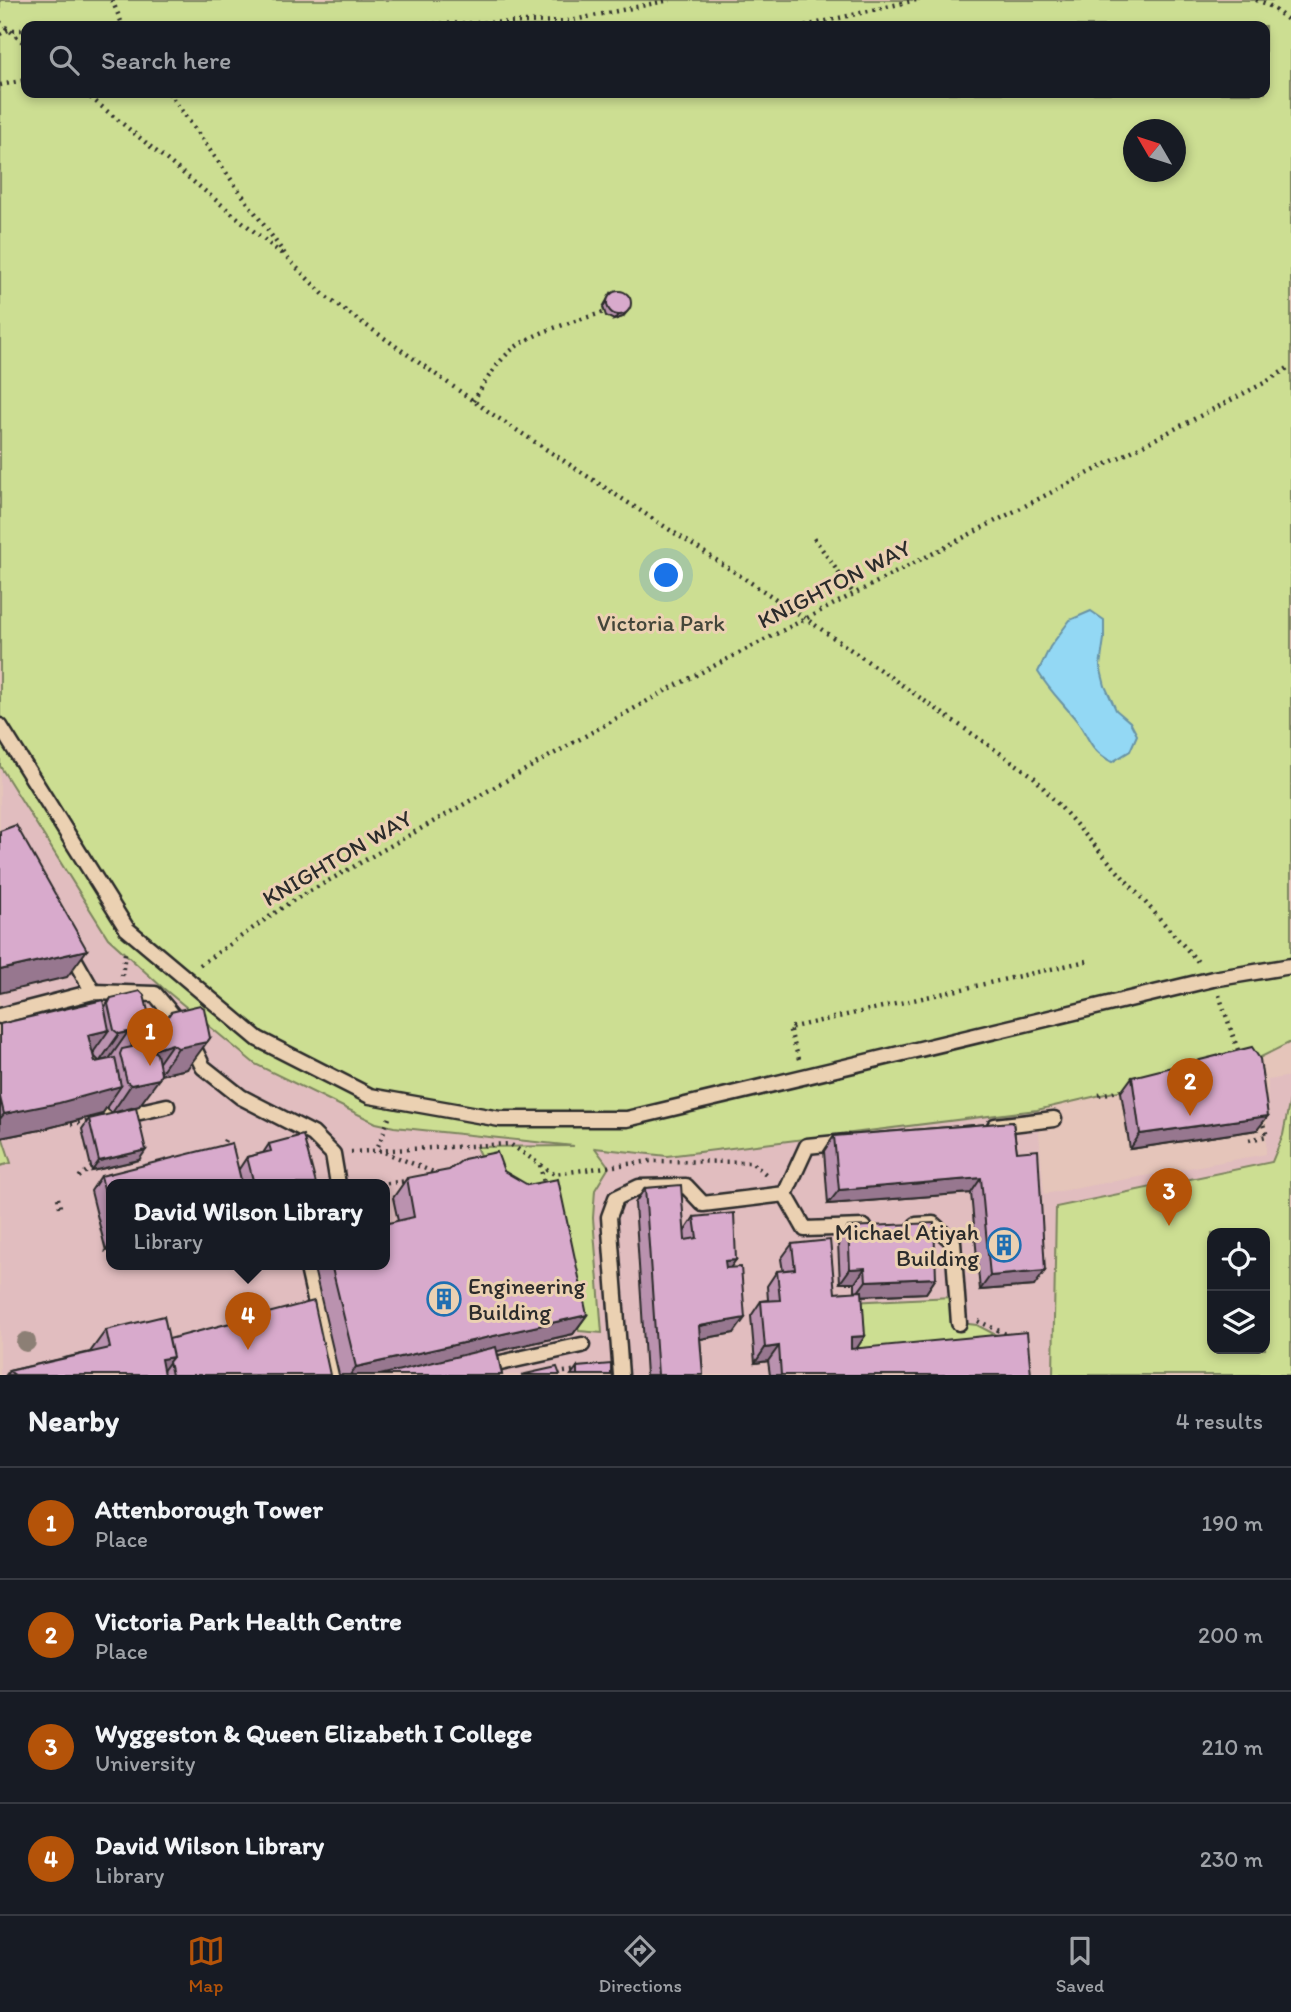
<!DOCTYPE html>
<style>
:root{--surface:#171b24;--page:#242831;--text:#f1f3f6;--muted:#9ea1a6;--line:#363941;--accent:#b45309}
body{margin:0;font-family:Itim,sans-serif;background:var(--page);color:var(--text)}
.controls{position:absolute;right:21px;bottom:21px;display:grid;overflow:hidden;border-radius:14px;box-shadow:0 4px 10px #0003}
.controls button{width:63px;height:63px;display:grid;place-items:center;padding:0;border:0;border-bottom:2px solid var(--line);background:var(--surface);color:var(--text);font:35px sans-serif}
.compass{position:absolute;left:1123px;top:119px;width:63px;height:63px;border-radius:50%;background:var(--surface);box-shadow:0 4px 10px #0003;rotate:309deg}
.you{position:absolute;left:667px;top:576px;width:24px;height:24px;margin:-18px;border:5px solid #fff;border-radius:50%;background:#1a73e8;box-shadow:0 0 0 10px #1a73e833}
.badge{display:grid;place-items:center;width:46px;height:46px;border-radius:50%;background:var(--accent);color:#fff;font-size:23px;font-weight:700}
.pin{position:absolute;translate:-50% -58px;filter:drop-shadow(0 2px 4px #0008)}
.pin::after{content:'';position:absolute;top:37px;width:24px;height:21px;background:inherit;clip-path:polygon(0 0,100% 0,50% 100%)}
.popup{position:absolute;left:106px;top:1179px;width:284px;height:91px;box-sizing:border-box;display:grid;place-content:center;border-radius:14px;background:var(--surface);filter:drop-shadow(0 2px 5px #0005);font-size:23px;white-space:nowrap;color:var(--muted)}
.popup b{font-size:26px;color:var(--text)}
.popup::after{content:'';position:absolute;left:50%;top:100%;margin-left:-14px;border:14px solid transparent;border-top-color:var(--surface)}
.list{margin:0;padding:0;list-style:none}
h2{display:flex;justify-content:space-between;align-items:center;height:91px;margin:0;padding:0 28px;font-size:30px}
h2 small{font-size:23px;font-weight:400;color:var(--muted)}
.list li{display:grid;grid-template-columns:46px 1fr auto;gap:21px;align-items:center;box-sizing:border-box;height:112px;padding:0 28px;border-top:2px solid var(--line)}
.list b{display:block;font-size:26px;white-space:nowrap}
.list p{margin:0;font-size:23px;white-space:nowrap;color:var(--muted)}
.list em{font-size:23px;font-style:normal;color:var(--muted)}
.icon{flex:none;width:38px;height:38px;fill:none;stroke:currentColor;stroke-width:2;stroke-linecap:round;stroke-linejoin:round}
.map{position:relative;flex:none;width:1291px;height:1375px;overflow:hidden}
.search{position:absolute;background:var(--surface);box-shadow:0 4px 10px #0003;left:21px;right:21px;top:21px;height:77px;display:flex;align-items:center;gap:18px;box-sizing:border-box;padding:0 24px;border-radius:14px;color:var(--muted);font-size:26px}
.sheet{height:539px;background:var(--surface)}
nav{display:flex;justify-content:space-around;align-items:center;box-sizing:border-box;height:98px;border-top:2px solid var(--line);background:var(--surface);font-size:19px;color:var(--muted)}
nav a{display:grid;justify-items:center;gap:4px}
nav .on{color:var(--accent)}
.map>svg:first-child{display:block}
</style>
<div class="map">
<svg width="1291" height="1375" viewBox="0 0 1291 1375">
<rect width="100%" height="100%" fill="#e5c5ba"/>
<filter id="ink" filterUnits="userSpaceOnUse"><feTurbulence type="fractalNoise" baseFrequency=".0143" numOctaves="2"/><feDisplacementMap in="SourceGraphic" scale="14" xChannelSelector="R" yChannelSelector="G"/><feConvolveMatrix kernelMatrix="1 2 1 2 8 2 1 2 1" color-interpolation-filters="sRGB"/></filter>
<g filter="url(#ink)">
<path fill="#e1bdbf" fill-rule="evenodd" d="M0,766L108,938L163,988L376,1123L394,1127L666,1156L1037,1110L1044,1194L1266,1154L1268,1080L1291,1076V1375H0ZM112,1184H384V1264H112ZM1212,1233H1265V1349H1212Z"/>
<path fill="#ccde92" stroke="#7c845e" stroke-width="2" fill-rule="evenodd" d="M0,0H1291V1042L1259,1058L1037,1110L667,1156L595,1148L609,1167L595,1190L593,1218L602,1333L579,1331L547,1197L492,1180L476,1147L574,1146L394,1127L376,1123L255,1064L163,988L108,938L0,766ZM26,26H1265V93H26ZM1134,130H1176V172H1134Z
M1291,1094V1375H1053L1056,1207L1272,1162L1283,1135ZM1265,1233V1349H1212V1233Z
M3,1139L11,1163L0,1166V1140Z
M952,1297L960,1323L977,1325L1017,1346L861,1362L830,1303Z"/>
<path fill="#93d8f4" stroke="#6993a4" stroke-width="2" d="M1091,611L1104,620V639L1100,666L1105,686L1116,710L1130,722L1137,735L1130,751L1112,762C1086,748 1090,735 1073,716C1059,699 1050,691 1038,672L1050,647L1070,620Z"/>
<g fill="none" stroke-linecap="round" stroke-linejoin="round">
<defs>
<path id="lane" d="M0,726L127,929L258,1039L370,1096L500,1119H627L1213,979L1291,966
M68,948L93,992
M0,1016L93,992L155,994L186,1031L203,1067L241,1097L313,1134L333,1154L338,1184
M89,1038L109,1119L167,1106
M995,1126L1054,1119
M785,1194L805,1229L864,1227
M916,1225L933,1224L953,1242L959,1323
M307,1264L332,1375
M446,1375L582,1345
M621,1375L609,1217L616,1198L639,1187L686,1186L703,1204L785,1194L807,1146L846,1142"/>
</defs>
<use href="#lane" stroke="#2b2b2b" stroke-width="19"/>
<path stroke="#2b2b2b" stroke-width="4.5" stroke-dasharray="2 5" stroke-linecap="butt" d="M112,0L123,26
M1256,0L1267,4L1291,22
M0,22L26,45
M343,26L569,21L670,0
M805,26L916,0
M0,34L8,30H26
M0,85L26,80
M85,93L283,255
M169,93L289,260L326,297L492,414L805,618L1033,776L1200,964
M473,401C485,383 496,362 513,349C535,331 577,321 604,312
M814,538L853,593
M200,965L289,903L665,691L1266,382L1291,366
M122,976L125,953
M1219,995L1240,1056
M799,1059L789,1028L1091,960
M1099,1095L1128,1089
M389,1118L377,1149L438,1174
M71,1124L91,1121
M1249,1140L1267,1136L1261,1118
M221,1148L227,1136
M351,1152L510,1144L554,1174L651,1161L751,1162L768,1176
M540,1165L545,1187
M79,1177L91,1168
M380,1184L408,1181
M58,1198L61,1211
M978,1321L1008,1335
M557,1373L579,1370"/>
<use href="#lane" stroke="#ebd1b2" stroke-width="14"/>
</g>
<circle fill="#8c7f74" cx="26" cy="1342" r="10"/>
<path fill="#ba92af" stroke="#2b2b2b" stroke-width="2" fill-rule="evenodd" d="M611,293L623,317L614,320L606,316L603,307Z
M111,998L147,1022L167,1018L187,1069L160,1075L139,1106L112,1113L108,1110L107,1107L102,1114L40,1130L0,1138V1024L104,1008ZM94,1052L95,1057L99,1061L95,1062L93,1054Z
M1132,1077L1257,1130L1130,1149L1121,1092Z
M89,1119L139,1160L92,1171L82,1129Z
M1013,1122L1034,1286L980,1290L971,1193L828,1204L824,1151L834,1136Z
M269,1144L316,1184H111V1249L106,1251L91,1191L101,1176L239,1169L247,1157L263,1153Z
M504,1171L587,1315L573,1334L497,1351L502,1375H339L313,1264H384L398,1221L393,1198L407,1178Z
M645,1188L684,1232L694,1217L730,1268L734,1333L700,1339L703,1375H646L635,1203Z
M848,1227L936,1278L926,1293L862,1296L857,1348L1031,1375H770L768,1361L755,1363L751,1316L761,1301L768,1300L767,1286L777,1271H783L781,1259L792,1244L835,1293L855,1292V1283H840L838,1242Z
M106,1330L169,1339L330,1375H6L9,1371L90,1352Z
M577,1367V1375H571Z"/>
<path fill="#97778f" stroke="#2b2b2b" stroke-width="2" d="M627,312L623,317L614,320L618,315Z
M87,950L67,977L0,993V970Z
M109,1030L90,1057L88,1035Z
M128,1032L109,1059L100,1061L119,1034Z
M210,1038L187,1069L159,1075L178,1048Z
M172,1044L153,1071V1050Z
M159,1079L139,1106L112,1113L131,1085Z
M121,1086L102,1114L40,1130L0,1138V1119L4,1114Z
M1268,1116L1257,1130L1130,1149L1140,1134Z
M146,1150L139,1160L92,1171L99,1161Z
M981,1178L971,1193L828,1204L839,1190Z
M111,1242V1249L106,1251Z
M736,1260L725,1275V1261Z
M865,1268L855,1283H840L850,1269Z
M1045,1271L1034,1286L980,1290L990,1276Z
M936,1278L926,1293L855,1296L866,1281Z
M587,1315L573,1334L393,1375H350L356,1367Z
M745,1318L734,1333L689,1341L699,1326Z
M865,1336L855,1351L840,1352L851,1337Z
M779,1346L768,1361L755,1363L765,1348Z
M173,1357L160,1375L161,1359Z"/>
<path fill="#d8aacc" stroke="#2b2b2b" stroke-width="2" d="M607 303a12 12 0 1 1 24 0a12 12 0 1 1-24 0Z
M16,825L87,950L0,970V831Z
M140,991L144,995L149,1015L147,1022L167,1018L171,1012L200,1005L204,1008L210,1038L207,1042L178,1048L172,1044L153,1050L157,1054L161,1074L159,1079L131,1085L127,1082L120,1054L122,1049L132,1047L128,1032L119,1034L114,1030L108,1004L111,998Z
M103,1000L109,1030L88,1035L95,1062L115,1058L121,1086L59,1103L4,1114L0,1097V1024Z
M1252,1047L1260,1059L1268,1116L1140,1134L1132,1077Z
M136,1108L146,1150L99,1161L89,1119Z
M1013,1122L1017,1152L1038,1150L1045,1271L990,1276L981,1178L839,1190L834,1136Z
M303,1135L316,1184H254L247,1157L271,1151L269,1144Z
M232,1143L242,1184H111V1218L101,1176Z
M497,1152L504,1171L528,1185L558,1179L587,1315L356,1367L331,1264H384V1224L414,1217L407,1178L449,1170L464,1159Z
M681,1185L685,1240L697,1238L694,1217L734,1213L736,1260L725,1261L726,1268L741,1267L745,1318L699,1326L703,1375H658L645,1188Z
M934,1223L936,1278L866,1281L865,1268L850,1269L848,1227Z
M830,1240L835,1293L862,1291L865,1336L851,1337V1349L1027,1332L1031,1375H781L779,1346L765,1348L761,1301L780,1300L777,1271L795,1269L792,1244Z
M314,1301L330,1375H172L169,1362L173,1357L169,1339Z
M164,1316L173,1357L161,1359L164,1375H15L9,1371L110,1348L106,1330Z
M496,1347L502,1375H380Z
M611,1364V1375H577V1367Z
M557,1367L560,1375H521Z"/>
</g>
<defs>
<symbol id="building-ring" viewBox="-11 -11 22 22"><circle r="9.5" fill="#ebd1b2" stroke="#1f6fb2" stroke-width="1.5"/><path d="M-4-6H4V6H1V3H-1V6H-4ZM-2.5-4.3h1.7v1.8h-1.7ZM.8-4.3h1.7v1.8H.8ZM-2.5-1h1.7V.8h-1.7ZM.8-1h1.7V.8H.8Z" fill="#1f6fb2"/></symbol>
</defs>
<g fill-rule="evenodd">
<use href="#building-ring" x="985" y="1226" width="38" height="38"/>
<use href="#building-ring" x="425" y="1280" width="38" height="38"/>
</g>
<g text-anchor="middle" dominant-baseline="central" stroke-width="6" stroke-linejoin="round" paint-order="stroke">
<g font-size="23" fill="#2b2b2b" stroke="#ebd1b2">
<text transform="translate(834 584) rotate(-27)">KNIGHTON WAY</text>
<text transform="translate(337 858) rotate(-30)">KNIGHTON WAY</text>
</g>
<g font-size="23" fill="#43463a" stroke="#ebd1b2">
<text x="661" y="623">Victoria Park</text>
</g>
<g font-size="23" fill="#2b2b2b" stroke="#ebd1b2" text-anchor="end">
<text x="979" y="1232">Michael Atiyah<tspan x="979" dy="26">Building</tspan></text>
<text x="468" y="1286" text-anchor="start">Engineering<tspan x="468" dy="26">Building</tspan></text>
</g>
</g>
</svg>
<div class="controls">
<button><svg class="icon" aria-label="locate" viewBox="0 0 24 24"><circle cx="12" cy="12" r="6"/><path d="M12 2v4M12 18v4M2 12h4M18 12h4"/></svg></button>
<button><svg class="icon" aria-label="layers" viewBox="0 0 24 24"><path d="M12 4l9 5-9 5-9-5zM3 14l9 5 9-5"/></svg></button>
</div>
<svg class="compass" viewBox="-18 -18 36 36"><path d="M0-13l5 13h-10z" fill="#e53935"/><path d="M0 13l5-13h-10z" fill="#9ea1a6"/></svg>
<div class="you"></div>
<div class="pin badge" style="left:150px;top:1066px">1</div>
<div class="pin badge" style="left:1190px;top:1116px">2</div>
<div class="pin badge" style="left:1169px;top:1226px">3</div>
<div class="pin badge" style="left:248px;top:1350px">4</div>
<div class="popup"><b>David Wilson Library</b>Library</div>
<div class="search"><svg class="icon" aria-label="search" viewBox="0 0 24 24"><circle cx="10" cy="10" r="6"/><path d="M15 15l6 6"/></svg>Search here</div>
</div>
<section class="sheet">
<h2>Nearby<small>4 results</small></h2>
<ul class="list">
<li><span class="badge">1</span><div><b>Attenborough Tower</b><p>Place</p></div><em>190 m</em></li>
<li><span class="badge">2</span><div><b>Victoria Park Health Centre</b><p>Place</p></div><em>200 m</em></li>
<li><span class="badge">3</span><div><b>Wyggeston &amp; Queen Elizabeth I College</b><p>University</p></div><em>210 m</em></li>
<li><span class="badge">4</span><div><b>David Wilson Library</b><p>Library</p></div><em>230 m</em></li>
</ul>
</section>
<nav>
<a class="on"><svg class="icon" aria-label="map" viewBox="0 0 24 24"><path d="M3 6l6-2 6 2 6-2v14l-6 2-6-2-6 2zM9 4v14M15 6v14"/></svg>Map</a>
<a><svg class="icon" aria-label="directions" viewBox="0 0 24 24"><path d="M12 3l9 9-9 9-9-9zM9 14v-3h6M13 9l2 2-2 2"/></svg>Directions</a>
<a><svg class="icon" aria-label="saved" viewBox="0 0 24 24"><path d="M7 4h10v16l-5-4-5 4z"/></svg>Saved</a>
</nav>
